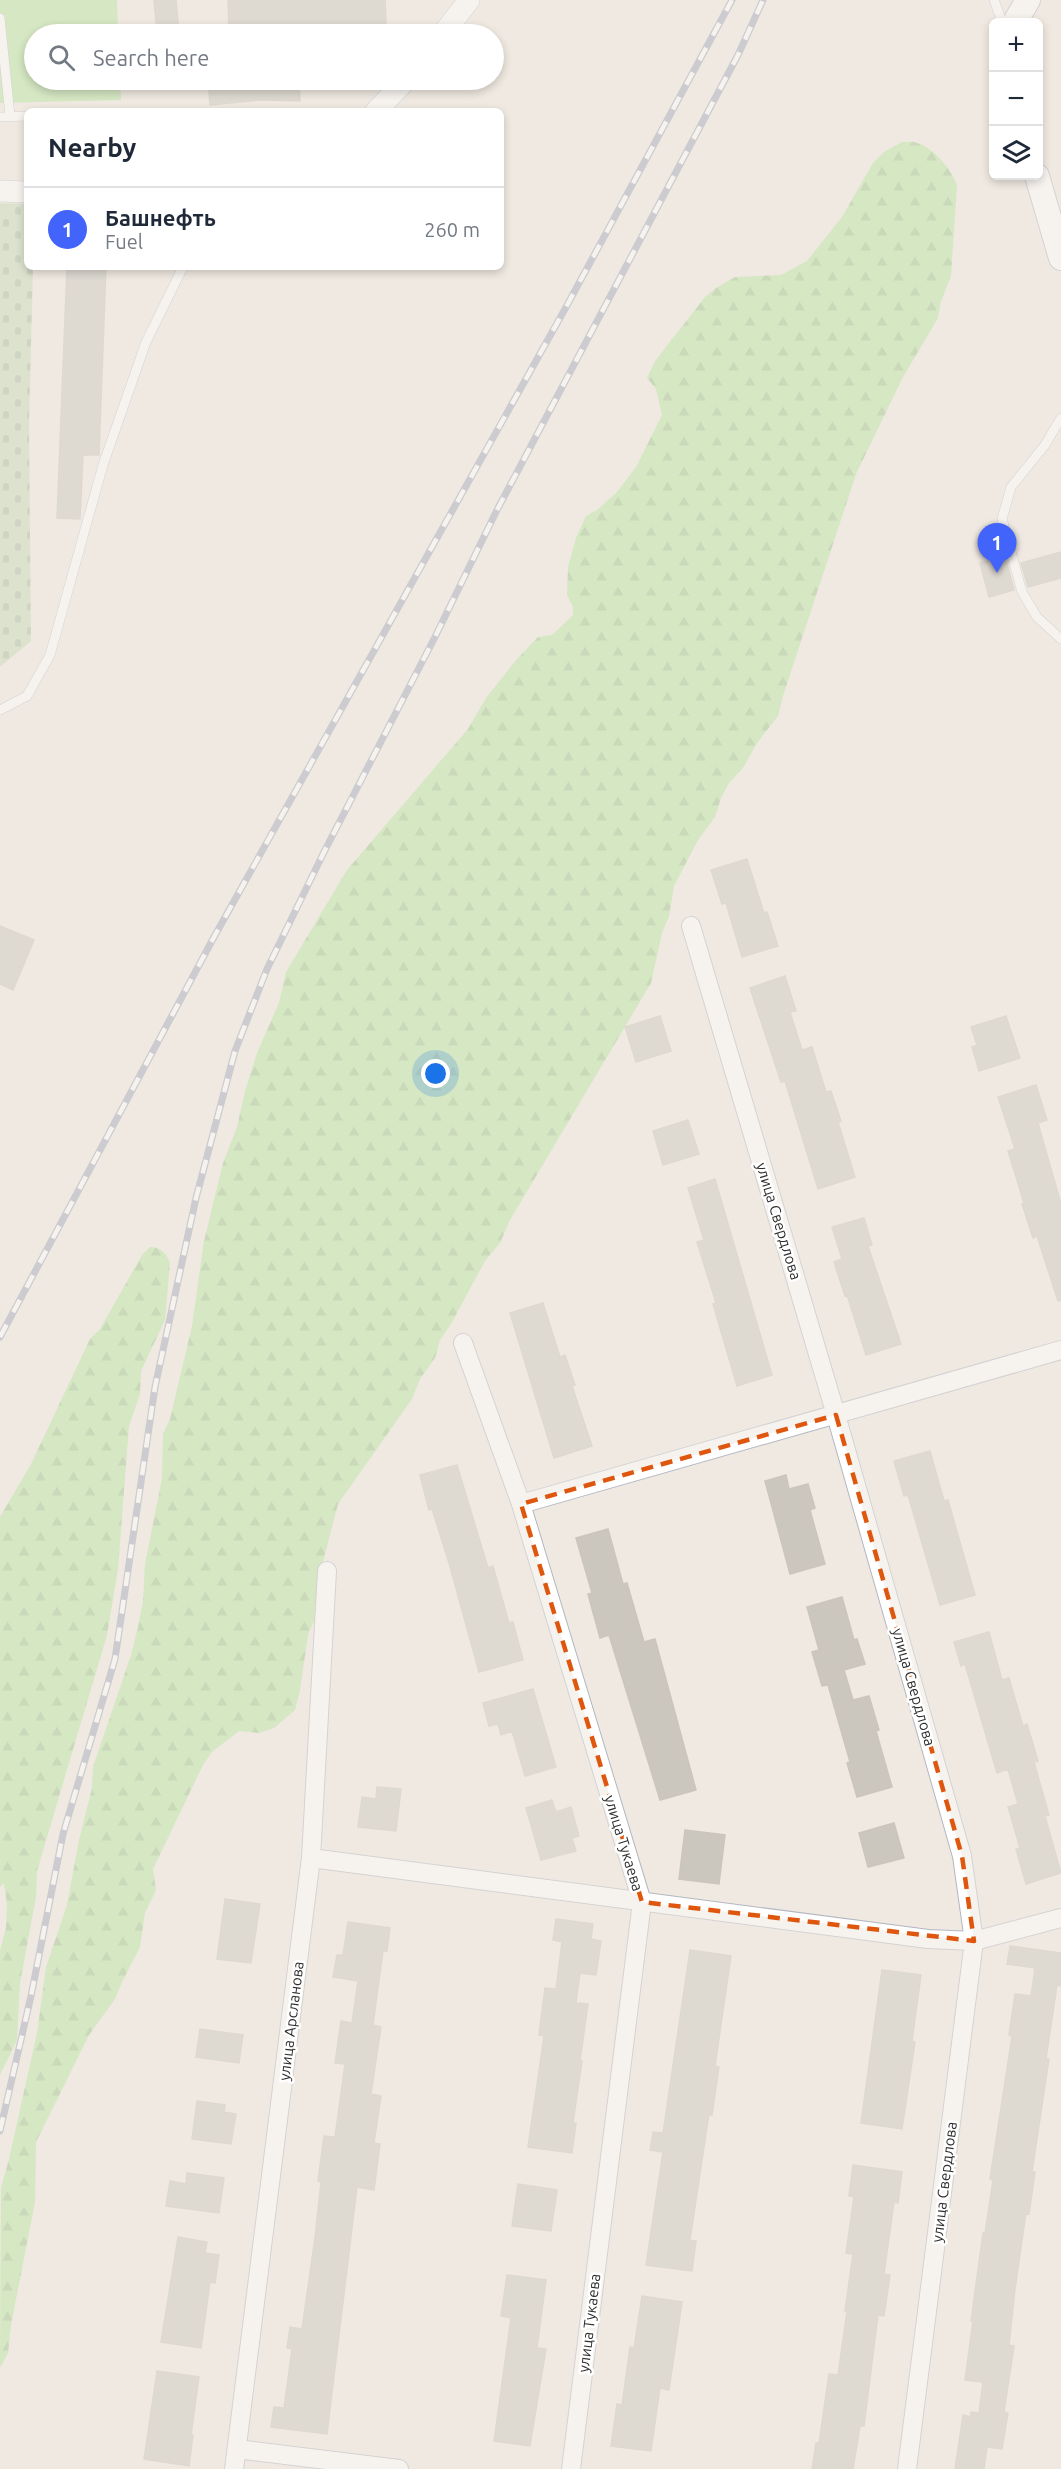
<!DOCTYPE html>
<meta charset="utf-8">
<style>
:root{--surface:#fff;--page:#f6f6f7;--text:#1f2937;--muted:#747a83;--line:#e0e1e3;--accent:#4264fb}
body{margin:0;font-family:Ubuntu,sans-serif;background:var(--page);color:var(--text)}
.controls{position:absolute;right:18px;top:18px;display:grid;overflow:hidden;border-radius:9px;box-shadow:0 3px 9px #0003}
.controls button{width:54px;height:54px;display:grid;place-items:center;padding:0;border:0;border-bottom:2px solid var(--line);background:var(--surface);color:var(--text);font:30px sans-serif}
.you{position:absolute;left:436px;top:1074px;width:21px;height:21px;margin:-15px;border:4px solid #fff;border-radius:50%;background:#1a73e8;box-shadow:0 0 0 9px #1a73e833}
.badge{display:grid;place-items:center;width:39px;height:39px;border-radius:50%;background:var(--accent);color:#fff;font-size:20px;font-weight:700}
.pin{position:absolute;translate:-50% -50px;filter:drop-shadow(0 2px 3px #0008)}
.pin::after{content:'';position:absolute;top:32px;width:21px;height:18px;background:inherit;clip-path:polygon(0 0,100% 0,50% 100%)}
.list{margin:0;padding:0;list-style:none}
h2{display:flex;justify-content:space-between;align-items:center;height:78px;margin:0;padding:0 24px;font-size:26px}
h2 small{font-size:20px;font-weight:400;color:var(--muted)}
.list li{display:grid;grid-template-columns:39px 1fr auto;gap:18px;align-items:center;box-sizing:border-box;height:84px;padding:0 24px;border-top:2px solid var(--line)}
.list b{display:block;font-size:22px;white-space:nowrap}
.list p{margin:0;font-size:20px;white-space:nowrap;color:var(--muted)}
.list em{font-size:20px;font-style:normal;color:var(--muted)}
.icon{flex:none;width:33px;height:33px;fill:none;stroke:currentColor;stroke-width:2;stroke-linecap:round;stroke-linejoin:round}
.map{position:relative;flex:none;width:1061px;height:2469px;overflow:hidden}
.search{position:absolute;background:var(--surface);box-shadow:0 3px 9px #0003;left:24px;top:24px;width:480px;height:66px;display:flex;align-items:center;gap:15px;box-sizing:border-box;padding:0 21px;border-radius:33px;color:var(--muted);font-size:22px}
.panel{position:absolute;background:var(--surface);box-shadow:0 3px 9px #0003;left:24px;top:108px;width:480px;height:162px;border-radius:9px}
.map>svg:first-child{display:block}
</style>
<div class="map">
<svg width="1061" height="2469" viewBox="0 0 1061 2469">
<defs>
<pattern id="forest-firs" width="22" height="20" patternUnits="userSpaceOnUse" patternTransform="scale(1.5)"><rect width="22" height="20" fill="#b6e59e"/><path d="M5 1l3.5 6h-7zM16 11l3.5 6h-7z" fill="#9dc588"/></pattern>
<pattern id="cemetery-stones" width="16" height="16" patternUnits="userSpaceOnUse" patternTransform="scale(1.5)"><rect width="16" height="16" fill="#c8d9b8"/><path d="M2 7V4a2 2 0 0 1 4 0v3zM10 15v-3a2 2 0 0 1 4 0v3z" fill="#acbb9e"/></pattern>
</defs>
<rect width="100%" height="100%" fill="#efe9e1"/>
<path fill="#b6e59e" d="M0,0H117L118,34H34V80H120L121,100L0,103Z"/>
<path fill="url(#forest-firs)" d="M902,142C907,142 913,141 917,143C934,148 951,169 957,185L951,276L941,301L938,318L903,377L856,474L783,696L778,716L757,743L743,768L729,783L721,798L715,817L698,840L674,886L669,916L662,933L651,983L510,1220L500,1243L485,1261L451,1324L440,1340L435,1358L420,1379L412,1399L338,1504L318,1581L316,1616L308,1635L300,1690L295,1710L274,1728L259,1733L239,1731L212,1752L203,1765L153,1869L156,1890L145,1913L140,1947L122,1982L115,1999L89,2035L36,2142L35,2202L11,2325L8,2353L0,2368L1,2188L9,2159L37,2033L46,1967L67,1905L79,1840L92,1788L93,1767L131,1655L138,1627L143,1601L145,1564L162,1478L163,1434L170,1419L192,1326L204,1241L223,1163L237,1127L245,1091L257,1053L279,1003L286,972L347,870L468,729L486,698L517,659L538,637L552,635L573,615V607L567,595L568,567L576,538L586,516L597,510L617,492L636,467L662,415L656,389L647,378L655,361L705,297L716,288L735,277L781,275L807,261L842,217L873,163L884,152Z
M150,1247C161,1247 167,1254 170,1263L165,1320L141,1371L140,1394L129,1426L118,1569L107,1635L37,1871L36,1897L20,1983L17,2040L0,2075V1951L6,1928L7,1905L4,1883L0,1887V1517L31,1464L90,1339L100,1329L142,1255Z"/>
<path fill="url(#cemetery-stones)" d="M0,203L27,204V267H33L29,424L31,641L0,667Z"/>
<path fill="#cbc7bf" stroke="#cbc5ba" stroke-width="1.5" d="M154,0H176L179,34H157Z
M228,0H385L386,23L289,26V34H259V27L229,28Z
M208,80H299L300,101L261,100L210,105Z
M67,267H106L99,455H83L80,519L57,518Z
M1061,552V578L1028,587L1021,563Z
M1005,556L1014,590L989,597L980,563Z
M747,859L764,913L767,912L778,946L742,957L726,903L722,904L711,870Z
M0,926L34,940L13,990L0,984Z
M785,976L796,1011L790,1012L802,1050L812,1047L826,1092L831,1091L841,1121L838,1122L855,1177L818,1189L785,1081L781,1082L750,988Z
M660,1016L671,1051L636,1062L625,1027Z
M1006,1016L1020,1058L979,1071L972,1047L977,1045L971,1027Z
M1036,1085L1047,1120L1038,1123L1061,1204V1300L1058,1301L1037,1236L1033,1238L1022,1204L1024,1203L1008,1151L1015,1149L998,1097Z
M688,1120L699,1154L663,1165L653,1131Z
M715,1179L772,1375L737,1386L713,1304L716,1303L697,1242L704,1240L688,1188Z
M864,1218L872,1245L868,1246L901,1344L866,1355L847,1295L845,1296L834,1262L842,1259L832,1227Z
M543,1303L560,1357L565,1355L575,1385L572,1386L592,1446L554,1458L510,1313Z
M930,1451L944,1501L948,1500L975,1595L940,1605L908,1495L904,1496L894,1461Z
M457,1465L488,1568L493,1566L509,1623L513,1622L523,1660L479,1672L449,1563L432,1509L429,1510L420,1475Z
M786,1475L789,1489L808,1484L815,1508L810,1510L825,1564L790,1574L765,1481Z
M608,1529L623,1584L627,1583L644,1642L655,1639L696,1790L660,1800L609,1635L600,1638L588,1594L592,1593L576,1538Z
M842,1597L854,1640L857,1639L865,1664L844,1670L853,1700L869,1696L879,1730L876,1731L892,1787L857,1797L847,1763L850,1762L828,1685L822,1686L812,1652L819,1650L807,1607Z
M989,1632L1002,1680L1009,1678L1023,1726L1027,1724L1038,1761L1034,1762L1049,1815L1045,1816L1061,1873L1026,1884L1016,1849L1020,1848L1008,1807L1018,1804L1008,1769L997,1773L965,1664L961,1666L954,1642Z
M533,1689L556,1767L525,1776L512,1731L501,1735L498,1724L489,1726L483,1703Z
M377,1787L401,1789L396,1831L358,1827L362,1797L376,1799Z
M552,1800L556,1812L571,1807L579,1836L572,1838L576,1851L541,1860L526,1808Z
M894,1823L904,1858L868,1867L859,1833Z
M685,1830L725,1835L719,1884L679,1879Z
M225,1899L260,1904L251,1963L217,1959Z
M556,1919L593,1924L591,1939L601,1941L596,1975L580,1973L576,2003L588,2004L580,2061H582L573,2123H576L572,2153L528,2147L544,2036L539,2035L545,1988L556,1989L562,1942L553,1940Z
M348,1922L390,1928L387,1951H383L373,2025L381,2027L371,2094L381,2096L374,2143L380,2144L374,2190L357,2187L327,2434L271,2427L274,2407L284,2408L292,2349L287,2348L290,2327L302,2329L315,2237L321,2182L318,2181L324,2136L335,2137L345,2064L335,2063L341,2021L352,2023L358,1981L333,1977L337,1955H343Z
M1010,1946L1061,1953V1986L1057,1985L1046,2059H1049L1032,2172H1035L1029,2214L1026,2213L1015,2289L1009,2345L1014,2346L1004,2412L1008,2413L1002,2449L987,2447L984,2469H955L963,2415L971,2417V2412L979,2413L983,2382L965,2380L973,2321H971L983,2233H985L993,2180L990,2179L1012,2036L1009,2035L1015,1994L1031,1996L1035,1968L1007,1964Z
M690,1950L731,1956L715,2066L719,2067L712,2115L709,2114L690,2240L696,2241L692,2271L646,2265L663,2152L650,2150L653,2132L663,2133Z
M882,1970L921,1975L912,2041L915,2042L902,2129L861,2123Z
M200,2029L243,2035L239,2063L196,2057Z
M197,2101L225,2105L224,2112L236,2114L231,2144L192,2139Z
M853,2165L902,2172L898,2203L894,2202L884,2274L890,2275L884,2316L878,2315L864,2426H860L853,2469H812L816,2443H819L829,2374L838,2375L847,2311H845L853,2254L846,2253L854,2197L849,2196Z
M187,2173L224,2178L219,2213L166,2206L170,2181L186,2184Z
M518,2184L557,2190L551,2231L512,2226Z
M178,2237L207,2242L205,2253L219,2255L215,2283L210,2282L201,2348L161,2342Z
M507,2275L546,2280L537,2348L546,2349L530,2446L494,2441L511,2318L501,2316Z
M642,2296L682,2302L669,2390L660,2388L651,2451L611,2446L617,2404L622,2405L630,2347L634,2348Z
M157,2371L199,2377L191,2435H193L189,2466L144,2459Z"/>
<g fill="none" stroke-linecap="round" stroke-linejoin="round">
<defs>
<path id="service" d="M994,0L1002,22
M0,18L10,116
M0,117L27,116
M1061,418L1045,445L1011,487L1002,519L1022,592L1037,617L1061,639
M0,710L27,696L50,655L103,465L146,342L183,267"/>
<path id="minor" d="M691,926L836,1415L962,1856L974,1941L907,2469
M463,1343L521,1504L642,1902L571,2469
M521,1504L1061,1350
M311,1858L928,1939L974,1941L1061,1918
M237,2449L399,2469
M234,2469L311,1858L327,1571"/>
<path id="tertiary" d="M443,34L469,0
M376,111L406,80
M0,191L27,192"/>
<path id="secondary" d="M1015,22L1028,0
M1037,176L1061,258"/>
</defs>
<use href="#service" stroke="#b4b7c1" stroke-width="10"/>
<use href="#minor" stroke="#b4b7c1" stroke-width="20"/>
<use href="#tertiary" stroke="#b4b7c1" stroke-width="22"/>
<use href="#secondary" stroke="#b4b7c1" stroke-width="26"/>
<use href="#service" stroke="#fff" stroke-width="9"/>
<use href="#minor" stroke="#fff" stroke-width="18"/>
<use href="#tertiary" stroke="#fff" stroke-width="21"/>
<use href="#secondary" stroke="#fff" stroke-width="24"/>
<defs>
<path id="rail" d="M0,1337L214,937L565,309L732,0
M0,2131L31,1996L63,1834L115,1659L155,1387L196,1198L235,1051L267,969L324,852L435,637L497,510L738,55L763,0"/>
</defs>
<use href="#rail" stroke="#a3a6b8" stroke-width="7"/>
<use href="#rail" stroke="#fff" stroke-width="4.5" stroke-dasharray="14" stroke-linecap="butt"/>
</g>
<path d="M0 0H1061V2469H0ZM836,1415L962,1856L974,1941L642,1902L521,1504Z" fill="#efe9e1" fill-opacity=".55" fill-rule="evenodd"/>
<path fill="none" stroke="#df570e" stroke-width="4.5" stroke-dasharray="12 8" stroke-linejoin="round" d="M836,1415L962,1856L974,1941L642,1902L521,1504Z"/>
<g text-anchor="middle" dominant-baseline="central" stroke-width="5" stroke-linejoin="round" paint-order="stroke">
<g font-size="15" fill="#2e2e2e" stroke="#fff">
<text transform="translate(779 1221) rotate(73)">улица Свердлова</text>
<text transform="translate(914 1687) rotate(74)">улица Свердлова</text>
<text transform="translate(624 1843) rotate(73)">улица Тукаева</text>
<text transform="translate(291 2021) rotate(-83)">улица Арсланова</text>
<text transform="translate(944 2182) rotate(-83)">улица Свердлова</text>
<text transform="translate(589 2323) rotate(-83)">улица Тукаева</text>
</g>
</g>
</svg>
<div class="controls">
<button>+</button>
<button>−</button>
<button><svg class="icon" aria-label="layers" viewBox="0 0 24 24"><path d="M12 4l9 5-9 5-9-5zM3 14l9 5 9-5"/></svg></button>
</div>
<div class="you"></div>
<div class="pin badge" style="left:997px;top:573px">1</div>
<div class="search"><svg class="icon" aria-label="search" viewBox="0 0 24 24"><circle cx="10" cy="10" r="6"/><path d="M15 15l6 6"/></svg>Search here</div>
<section class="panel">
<h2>Nearby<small></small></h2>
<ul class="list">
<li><span class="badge">1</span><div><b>Башнефть</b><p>Fuel</p></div><em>260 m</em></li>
</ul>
</section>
</div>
